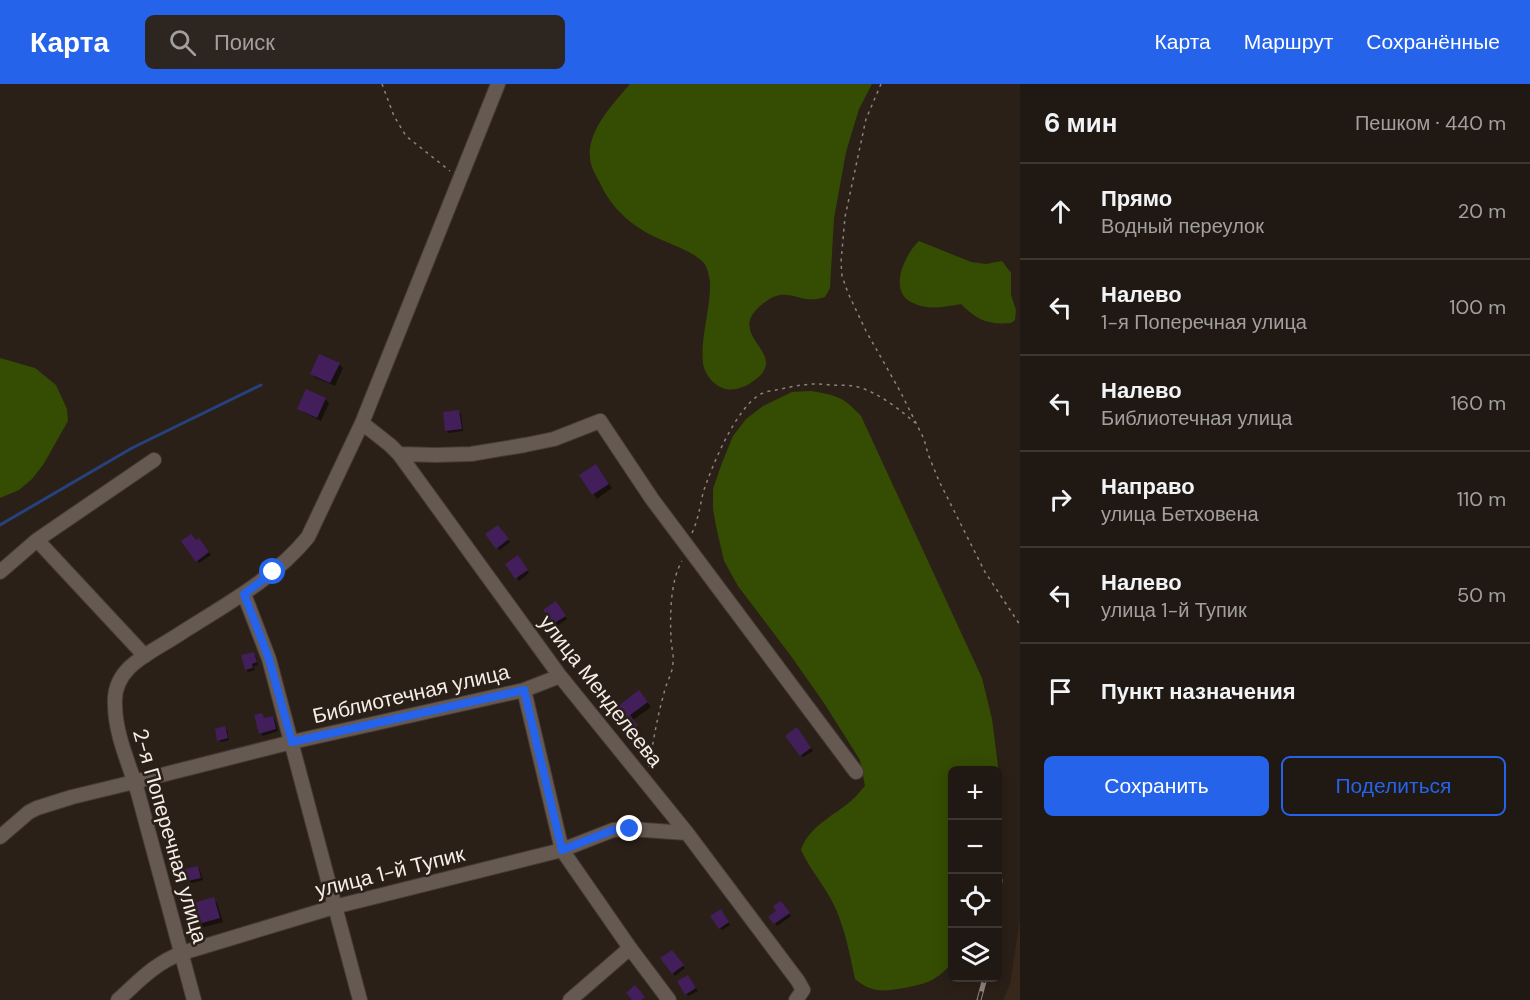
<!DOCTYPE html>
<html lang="ru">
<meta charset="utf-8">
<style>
:root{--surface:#201812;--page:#2d2520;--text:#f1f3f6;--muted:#a2a09f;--line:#3d3732;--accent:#2563eb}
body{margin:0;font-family:"DM Sans",sans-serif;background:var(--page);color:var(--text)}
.controls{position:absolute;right:18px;bottom:18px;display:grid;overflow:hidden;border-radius:9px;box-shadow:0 3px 15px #0003}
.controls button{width:54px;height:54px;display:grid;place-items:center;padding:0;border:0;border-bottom:2px solid var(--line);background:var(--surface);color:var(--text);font:30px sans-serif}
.stop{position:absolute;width:18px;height:18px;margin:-14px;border:4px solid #2563eb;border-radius:50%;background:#fff}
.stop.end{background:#2563eb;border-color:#fff;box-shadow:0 2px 6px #0008}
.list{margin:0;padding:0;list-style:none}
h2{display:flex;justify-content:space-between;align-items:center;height:78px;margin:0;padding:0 24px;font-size:26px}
h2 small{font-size:20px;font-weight:400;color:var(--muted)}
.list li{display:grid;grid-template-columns:39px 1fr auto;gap:18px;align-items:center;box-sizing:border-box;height:96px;padding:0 24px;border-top:2px solid var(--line)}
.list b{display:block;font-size:22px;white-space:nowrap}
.list p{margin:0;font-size:20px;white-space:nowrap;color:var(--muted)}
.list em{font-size:20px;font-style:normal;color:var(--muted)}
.actions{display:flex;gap:12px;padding:18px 24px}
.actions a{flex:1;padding:14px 0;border:2px solid var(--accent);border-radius:9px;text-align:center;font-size:21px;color:var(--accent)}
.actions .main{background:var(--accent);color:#fff}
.icon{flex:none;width:33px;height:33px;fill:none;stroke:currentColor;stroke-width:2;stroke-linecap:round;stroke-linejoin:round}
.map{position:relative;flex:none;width:1020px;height:916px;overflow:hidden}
header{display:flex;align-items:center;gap:36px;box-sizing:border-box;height:84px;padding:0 30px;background:var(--accent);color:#fff}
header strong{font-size:28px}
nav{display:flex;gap:33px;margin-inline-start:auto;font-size:21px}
.search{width:420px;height:54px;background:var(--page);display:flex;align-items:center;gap:15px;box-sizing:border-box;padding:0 21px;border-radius:9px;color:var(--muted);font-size:22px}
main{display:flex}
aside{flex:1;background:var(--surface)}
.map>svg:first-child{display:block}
</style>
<header>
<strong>Карта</strong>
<div class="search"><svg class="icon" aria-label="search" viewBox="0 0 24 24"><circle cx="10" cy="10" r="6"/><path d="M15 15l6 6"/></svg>Поиск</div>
<nav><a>Карта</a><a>Маршрут</a><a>Сохранённые</a></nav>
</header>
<main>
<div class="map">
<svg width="1020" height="916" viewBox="0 0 1020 916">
<rect width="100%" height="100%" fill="#2b2018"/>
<path fill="#38281c" d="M1020,836V916H1003L1010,900Z"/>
<path fill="#354d02" d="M630,0H872L859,25L846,68L834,134L830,204L825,213C805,220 796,209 780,211C772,212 763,219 757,225C728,254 793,271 752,298C745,303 734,307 726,305C715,303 704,290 703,279C700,253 711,225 710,198C709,191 707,181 702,177C691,167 675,162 662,156C635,145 612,126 600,99C597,94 594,88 592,83C581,53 612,21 630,0Z
M919,157L971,178L986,180L1002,177L1011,189V211L1016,226L1015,236L1011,239C988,241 977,236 961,220C944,223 927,227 911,218C888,206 905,170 919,157Z
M0,274L35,284L56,301L67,325L68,337L43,381L32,395L19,406L0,414Z
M811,307C836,311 844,313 861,332L982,594L992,635L1002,714L998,764V686H952V879C946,886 938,893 930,897C920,902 887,908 877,906C868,904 862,901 855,895C850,871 845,845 835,823C826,803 810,786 801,766C809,742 834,732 852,716C857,712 861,706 865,702L860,676L824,619L791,572L738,502L724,477L716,442L713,425V405L722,379L733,352L746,335L763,322L792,308Z"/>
<path fill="#0007" d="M339,280L343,284L335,302L316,294L312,290Z
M325,315L329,319L321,337L303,328L298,324Z
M458,327L461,330L463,347L449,349L447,347Z
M600,386L612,404L597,415L581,392Z
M500,445L510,458L500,466L497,464Z
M196,458H201L211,471L199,479L197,477Z
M520,476L529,489L519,497L507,481Z
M558,521L567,535L557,542L545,526Z
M254,570L256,572L258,581L254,582L255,586L248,588L246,585Z
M643,612L651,623L633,636L641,647L634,651L615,626Z
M262,631L265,635L272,633L275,636L278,647L263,652L260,649Z
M224,644L227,646L229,656L221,658L219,656Z
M799,648L813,667L803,673L801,671Z
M198,783L200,786L203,796L192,799L189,797Z
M213,815L217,819L223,838L201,844L197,840Z
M783,821L791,832L777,842L775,839Z
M723,830L730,841L722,846L720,844Z
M674,870L685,884L675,892L662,875Z
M690,895L698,907L689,912L686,910Z"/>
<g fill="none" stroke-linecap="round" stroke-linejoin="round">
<path stroke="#26427e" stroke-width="3" d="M0,441L132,364L261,301"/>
</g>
<path fill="#421e5b" d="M319,270L340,279L330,299L310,290Z
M306,305L326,314L317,334L297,325Z
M459,326L462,345L445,347L443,328Z
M596,380L609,400L592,411L579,391Z
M498,441L509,455L496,465L485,450Z
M191,450L196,456L199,454L209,468L196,478L181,457Z
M518,471L528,486L515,495L505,480Z
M556,517L566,532L553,540L543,526Z
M254,568L257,578L252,580L253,584L245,586L241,571Z
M639,606L648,618L630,631L638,642L629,648L613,626Z
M262,629L264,634L273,632L276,645L259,650L254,631Z
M225,642L228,654L217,657L215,645Z
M797,643L811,664L800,672L785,652Z
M198,782L201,794L188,797L185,785Z
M214,813L220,834L195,841L190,820Z
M781,817L790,829L774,840L768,833L776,827L773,822Z
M721,825L729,838L719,845L710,832Z
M672,866L684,881L672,890L660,874Z
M688,891L696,904L685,911L677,897Z
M635,901L645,913L641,916H632L626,909Z"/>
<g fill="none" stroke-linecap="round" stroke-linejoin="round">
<defs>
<path id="minor" d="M362,339L390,361L399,370L560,592L687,749L798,897L803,906L796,916
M399,370L435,371L471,370L525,361L554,355L600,337L652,415L856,688
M37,456L145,572
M0,488L37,456L154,376
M244,510L269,575L360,916
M524,606L562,766L630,864L669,916
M0,753L29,728L37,724L72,713L134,698L292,658L524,606L560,592
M118,916C139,897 155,879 182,869L334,823L562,766L613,746L630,745L687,749
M194,916C176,847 157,778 138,709C130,682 115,650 115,621C114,607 118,595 129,584C142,571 161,562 178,551C223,522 273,496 308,453L362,339L498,0
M570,916L630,864"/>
</defs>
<use href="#minor" stroke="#453b36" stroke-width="16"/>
<path stroke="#8d837d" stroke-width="1.5" stroke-dasharray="3 4.5" stroke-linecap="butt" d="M382,0L394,32L406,52L450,87
M881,0L866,35L845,133L841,178L842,192L848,209L866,247L900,307L924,355L928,370L939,397L985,488L1020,541
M692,449C698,436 700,423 703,409C711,384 737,320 763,309C767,307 772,307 776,306C795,302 811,298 830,301C839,302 848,300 858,303C877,308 901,326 915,339
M649,683C653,658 657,634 664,609C666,599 673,589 673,578C674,570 671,562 671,555C670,532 670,497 682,477"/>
<use href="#minor" stroke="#665951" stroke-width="14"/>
<defs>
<path id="rail" d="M998,814L1000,796
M979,916L985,894"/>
</defs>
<use href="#rail" stroke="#918881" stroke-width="5"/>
<use href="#rail" stroke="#2b2018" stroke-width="3" stroke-dasharray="9" stroke-linecap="butt"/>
</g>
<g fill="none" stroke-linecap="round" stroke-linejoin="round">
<path stroke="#2563eb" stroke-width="8" d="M273,488L244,510L269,575L292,658L524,606L562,766L613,746L630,745"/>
</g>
<g text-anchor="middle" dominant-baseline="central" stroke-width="5" stroke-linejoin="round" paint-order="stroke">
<g font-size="21" fill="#f5ede8" stroke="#2b2018">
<text transform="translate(601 607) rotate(52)">улица Менделеева</text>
<text transform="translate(411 610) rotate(-13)">Библиотечная улица</text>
<text transform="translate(170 752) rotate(74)">2-я Поперечная улица</text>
<text transform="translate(390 788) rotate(-14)">улица 1-й Тупик</text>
</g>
</g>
</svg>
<div class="controls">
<button>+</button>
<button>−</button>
<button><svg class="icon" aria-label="locate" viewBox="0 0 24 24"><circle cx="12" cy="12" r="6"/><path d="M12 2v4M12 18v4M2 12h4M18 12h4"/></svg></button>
<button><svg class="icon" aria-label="layers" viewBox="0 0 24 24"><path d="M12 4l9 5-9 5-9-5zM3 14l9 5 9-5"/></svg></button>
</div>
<div class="stop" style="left:273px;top:488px"></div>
<div class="stop end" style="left:630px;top:745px"></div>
</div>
<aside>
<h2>6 мин<small>Пешком · 440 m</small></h2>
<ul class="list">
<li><svg class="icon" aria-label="ahead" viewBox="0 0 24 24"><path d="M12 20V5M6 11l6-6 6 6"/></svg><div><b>Прямо</b><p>Водный переулок</p></div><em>20 m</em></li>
<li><svg class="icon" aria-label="left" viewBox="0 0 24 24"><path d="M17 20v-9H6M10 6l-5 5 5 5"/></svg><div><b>Налево</b><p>1-я Поперечная улица</p></div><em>100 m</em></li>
<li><svg class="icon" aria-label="left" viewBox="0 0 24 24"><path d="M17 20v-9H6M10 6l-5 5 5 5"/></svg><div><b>Налево</b><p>Библиотечная улица</p></div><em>160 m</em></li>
<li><svg class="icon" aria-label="right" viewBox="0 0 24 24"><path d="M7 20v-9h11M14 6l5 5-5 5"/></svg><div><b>Направо</b><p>улица Бетховена</p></div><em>110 m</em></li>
<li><svg class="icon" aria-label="left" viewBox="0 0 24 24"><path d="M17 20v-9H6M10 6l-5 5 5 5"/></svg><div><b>Налево</b><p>улица 1-й Тупик</p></div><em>50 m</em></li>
<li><svg class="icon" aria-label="arrive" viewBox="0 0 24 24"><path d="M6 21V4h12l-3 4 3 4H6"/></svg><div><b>Пункт назначения</b></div></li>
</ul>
<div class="actions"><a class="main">Сохранить</a><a>Поделиться</a></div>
</aside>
</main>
